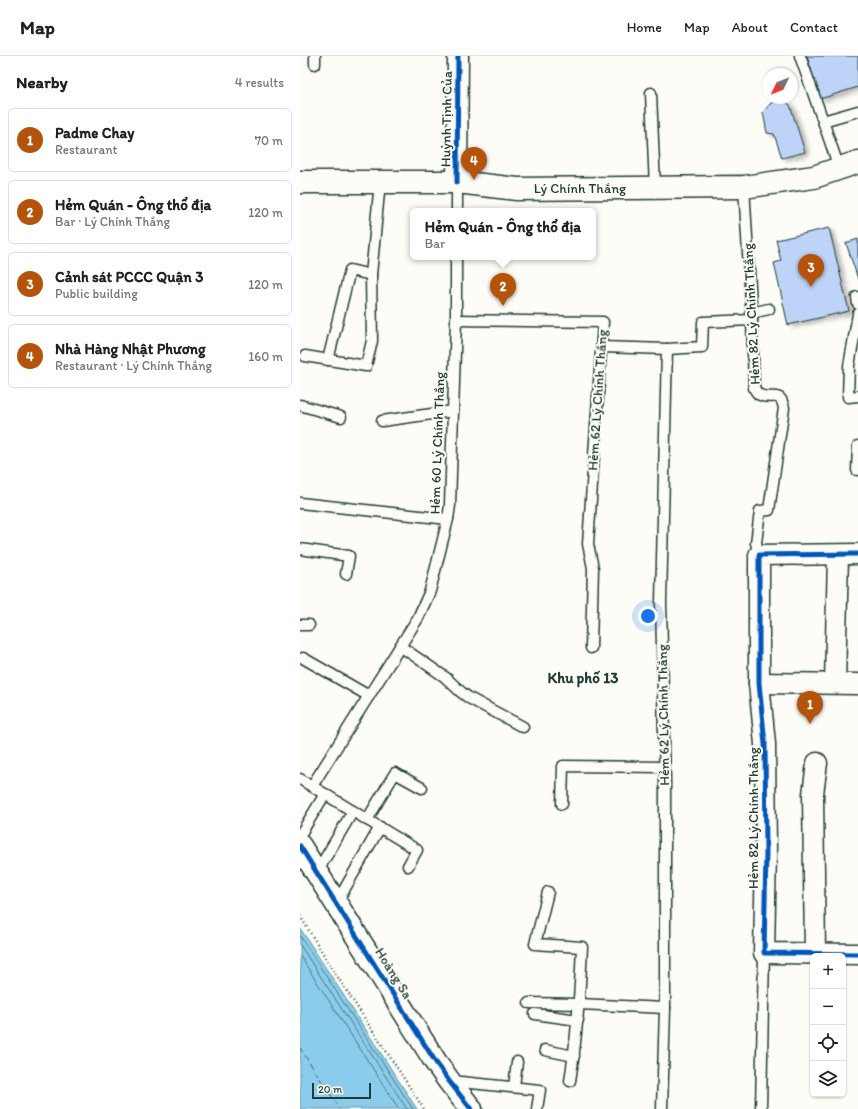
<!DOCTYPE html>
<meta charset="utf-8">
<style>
:root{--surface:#fff;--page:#f2f2f2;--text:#202124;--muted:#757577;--line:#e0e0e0;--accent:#b45309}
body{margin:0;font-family:Itim,sans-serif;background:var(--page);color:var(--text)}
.controls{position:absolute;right:12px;bottom:12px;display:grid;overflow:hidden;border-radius:6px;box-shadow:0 1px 3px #0004}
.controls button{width:36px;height:36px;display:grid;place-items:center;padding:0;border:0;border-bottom:1px solid var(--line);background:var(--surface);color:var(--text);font:20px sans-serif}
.compass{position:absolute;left:462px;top:12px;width:36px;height:36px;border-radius:50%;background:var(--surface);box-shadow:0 1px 3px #0004;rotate:227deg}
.scale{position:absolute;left:12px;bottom:10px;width:59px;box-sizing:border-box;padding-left:4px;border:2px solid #1f3d34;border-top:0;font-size:11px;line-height:14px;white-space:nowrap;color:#1f3d34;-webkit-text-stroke:3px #fdfcf7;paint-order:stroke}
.you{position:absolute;left:348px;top:560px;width:14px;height:14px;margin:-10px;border:3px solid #fff;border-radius:50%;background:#1a73e8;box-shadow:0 0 0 6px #1a73e833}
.badge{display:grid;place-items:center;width:26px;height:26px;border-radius:50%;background:var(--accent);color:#fff;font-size:13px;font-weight:700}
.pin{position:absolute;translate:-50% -33px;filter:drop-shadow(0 1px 2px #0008)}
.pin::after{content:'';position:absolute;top:21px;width:14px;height:12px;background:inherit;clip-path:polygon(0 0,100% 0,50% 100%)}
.popup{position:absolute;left:110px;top:152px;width:186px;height:52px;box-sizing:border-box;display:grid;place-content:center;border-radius:6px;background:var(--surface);filter:drop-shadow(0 1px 3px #0005);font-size:13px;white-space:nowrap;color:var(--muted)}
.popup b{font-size:15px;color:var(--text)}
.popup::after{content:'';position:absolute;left:50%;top:100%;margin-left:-8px;border:8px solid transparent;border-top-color:var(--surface)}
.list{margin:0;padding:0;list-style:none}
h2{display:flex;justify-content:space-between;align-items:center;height:52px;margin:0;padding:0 16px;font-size:17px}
h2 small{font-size:13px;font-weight:400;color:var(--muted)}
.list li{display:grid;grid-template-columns:26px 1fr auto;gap:12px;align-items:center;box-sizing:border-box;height:64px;margin:0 8px 8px;padding:0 8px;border:1px solid var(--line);border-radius:6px}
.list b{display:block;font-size:15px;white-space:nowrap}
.list p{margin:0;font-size:13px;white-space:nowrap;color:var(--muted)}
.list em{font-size:13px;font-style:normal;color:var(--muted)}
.icon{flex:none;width:22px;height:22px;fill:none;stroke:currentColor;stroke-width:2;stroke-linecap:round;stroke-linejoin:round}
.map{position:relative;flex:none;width:558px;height:1053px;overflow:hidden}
header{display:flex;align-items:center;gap:24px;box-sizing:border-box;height:56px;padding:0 20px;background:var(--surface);border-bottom:1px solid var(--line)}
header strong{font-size:19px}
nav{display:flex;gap:22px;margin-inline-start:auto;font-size:14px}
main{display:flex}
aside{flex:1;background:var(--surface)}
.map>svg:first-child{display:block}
</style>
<header>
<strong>Map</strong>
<nav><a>Home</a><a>Map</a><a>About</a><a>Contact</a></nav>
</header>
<main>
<aside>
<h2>Nearby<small>4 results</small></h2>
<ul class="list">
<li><span class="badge">1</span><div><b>Padme Chay</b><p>Restaurant</p></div><em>70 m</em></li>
<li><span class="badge">2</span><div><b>Hẻm Quán - Ông thổ địa</b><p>Bar · Lý Chính Thắng</p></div><em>120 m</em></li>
<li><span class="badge">3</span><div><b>Cảnh sát PCCC Quận 3</b><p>Public building</p></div><em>120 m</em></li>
<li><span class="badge">4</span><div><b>Nhà Hàng Nhật Phương</b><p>Restaurant · Lý Chính Thắng</p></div><em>160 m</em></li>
</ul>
</aside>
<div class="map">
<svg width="558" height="1053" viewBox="0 0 558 1053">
<defs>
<filter id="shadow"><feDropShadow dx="4.5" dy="2.5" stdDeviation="2" flood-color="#0004"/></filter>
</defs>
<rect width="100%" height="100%" fill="#fdfcf7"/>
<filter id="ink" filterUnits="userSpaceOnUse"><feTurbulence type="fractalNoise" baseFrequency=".025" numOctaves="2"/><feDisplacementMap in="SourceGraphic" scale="8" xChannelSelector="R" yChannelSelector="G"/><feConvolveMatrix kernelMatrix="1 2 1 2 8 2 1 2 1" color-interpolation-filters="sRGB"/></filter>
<g filter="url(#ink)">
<!-- water -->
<polygon fill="#8bccec" stroke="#6093a2" points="0,872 117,1053 0,1053"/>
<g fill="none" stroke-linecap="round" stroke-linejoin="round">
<!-- shore -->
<g stroke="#4a767e" stroke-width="1">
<polyline points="0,880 113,1053"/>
<polyline points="0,889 107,1053"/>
<polyline points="0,900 99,1053"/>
</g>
<!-- ferry -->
<polyline stroke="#3a6162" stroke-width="1" stroke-dasharray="5 4" stroke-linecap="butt" points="0,992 40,1053"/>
</g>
<!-- building -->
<g fill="#bdd3f7" stroke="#1f3d34" filter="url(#shadow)">
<polygon points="507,0 558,0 558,31 520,43"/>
<polygon points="482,43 490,49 505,96 482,102 474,78 467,77 463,56 471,47"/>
<polygon points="529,172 549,255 488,269 474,207 481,205 476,184"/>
<polygon points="558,183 558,223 546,187"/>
</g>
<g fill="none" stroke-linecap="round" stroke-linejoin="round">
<defs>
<g id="service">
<polyline points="15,0 15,8"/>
<polyline points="500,0 523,65 558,55"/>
<polyline points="351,37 355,132"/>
<polyline points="523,65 539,112"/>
<path d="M444,131l8,133 2,68c2,3 3,6 6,7 12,6 20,-6 24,13l-15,102 -9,1 -4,32 3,12"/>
<polyline points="157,155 157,126"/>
<polyline points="557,241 558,248"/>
<polyline points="451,257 469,253"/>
<polyline points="558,258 549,310 548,341 558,340"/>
<polyline points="156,264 303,266 288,488 293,512 291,592"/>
<polyline points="301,291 367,293 402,291 403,266 452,264"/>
<polyline points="5,300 66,310 72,285 71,219 80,126"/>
<polyline points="28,304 50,214 71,219"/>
<polyline points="0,349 41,361"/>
<polyline points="82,365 153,355"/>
<polyline points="557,414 558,390"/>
<polyline points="0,447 148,463"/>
<polyline points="0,493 49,500 46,518"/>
<polyline points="0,569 9,569"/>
<polyline points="100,590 145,621 161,636 169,642 223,671"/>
<polyline points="3,602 69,640"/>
<polyline points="0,723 117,794 108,810"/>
<polyline points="12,730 118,562 130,535 148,463 150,449 156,264 156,201"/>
<polyline points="262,748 263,710 364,711"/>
<polyline points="67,764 95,717 122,732"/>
<polyline points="0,779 25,738"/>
<polyline points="17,816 53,755"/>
<path d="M248,836l-13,52 47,3c-2,45 -5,89 -12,134"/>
<polyline points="36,848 80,771"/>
<polyline points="229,947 279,948 365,952"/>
<polyline points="235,958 278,964"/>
<polyline points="245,994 274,1000"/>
<polyline points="151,1025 240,1034 237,1053"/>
<polyline points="214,1031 217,1006"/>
<polyline points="362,1053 365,952 365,726 361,546 367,293"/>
<polyline points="461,1053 464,897"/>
</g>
<g id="minor">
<polyline points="157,126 158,0"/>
<polyline points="558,498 459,499 459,627 465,688 466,796 464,897 558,898"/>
<polyline points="459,627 558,628"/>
<polyline points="535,627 538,499"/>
<polyline points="515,897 513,738 517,707"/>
</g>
<polyline id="tertiary" points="0,790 135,1005 149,1025 171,1053"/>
<polyline id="secondary" points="0,126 157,126 217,133 444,131 514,121 558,106"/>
</defs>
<!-- service casing -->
<use href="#service" stroke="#1f3d34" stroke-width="13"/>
<!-- minor casing -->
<use href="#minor" stroke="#1f3d34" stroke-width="23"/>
<!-- tertiary casing -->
<use href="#tertiary" stroke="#1f3d34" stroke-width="25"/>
<!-- secondary casing -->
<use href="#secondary" stroke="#1f3d34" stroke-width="25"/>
<!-- path -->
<polyline stroke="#1f3d34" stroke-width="2.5" stroke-dasharray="1 3" stroke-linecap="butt" points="0,860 35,917 124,1053"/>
<!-- service -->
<use href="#service" stroke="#fdfcf7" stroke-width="10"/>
<!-- minor -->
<use href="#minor" stroke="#fdfcf7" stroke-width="20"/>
<!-- tertiary -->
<use href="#tertiary" stroke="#fdfcf7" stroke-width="22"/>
<!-- secondary -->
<use href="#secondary" stroke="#fdfcf7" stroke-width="22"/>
<defs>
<g id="cycleway">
<polyline points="157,126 158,0"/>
<polyline points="558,498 459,499 459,627 465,688 466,796 464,897 558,898"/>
<polyline points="0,790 135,1005 149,1025 171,1053"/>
</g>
</defs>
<!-- cycleway casing -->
<use href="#cycleway" stroke="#fdfcf7" stroke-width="8"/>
<!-- cycleway -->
<use href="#cycleway" stroke="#0057b8" stroke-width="5"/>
</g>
</g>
<g text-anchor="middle" stroke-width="4" stroke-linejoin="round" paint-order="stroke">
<!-- street labels -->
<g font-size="14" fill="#1f3d34" stroke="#fdfcf7">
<text transform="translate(146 63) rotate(-89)" y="5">Huỳnh Tịnh Của</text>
<text x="280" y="137">Lý Chính Thắng</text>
<text transform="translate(451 258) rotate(-93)" y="5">Hẻm 82 Lý Chính Thắng</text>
<text transform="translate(297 344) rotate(-86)" y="5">Hẻm 62 Lý Chính Thắng</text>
<text transform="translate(137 387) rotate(-88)" y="5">Hẻm 60 Lý Chính Thắng</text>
<text transform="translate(363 659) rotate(-91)" y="5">Hẻm 62 Lý Chính Thắng</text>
<text transform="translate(453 762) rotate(-90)" y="5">Hẻm 82 Lý Chính Thắng</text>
<text transform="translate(94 917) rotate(58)" y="5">Hoàng Sa</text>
</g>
<!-- neighbourhood labels -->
<g font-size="15" font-weight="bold" fill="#1f3d34" stroke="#fdfcf7">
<text x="283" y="627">Khu phố 13</text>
</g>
</g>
</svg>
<div class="controls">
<button>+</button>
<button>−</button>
<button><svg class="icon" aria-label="locate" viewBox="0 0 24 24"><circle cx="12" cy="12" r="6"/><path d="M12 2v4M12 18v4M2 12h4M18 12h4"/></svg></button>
<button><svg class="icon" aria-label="layers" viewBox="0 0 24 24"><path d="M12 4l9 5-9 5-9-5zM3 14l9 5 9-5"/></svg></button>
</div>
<svg class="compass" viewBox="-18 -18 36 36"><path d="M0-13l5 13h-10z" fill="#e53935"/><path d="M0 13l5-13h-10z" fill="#757577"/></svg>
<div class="scale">20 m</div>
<div class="you"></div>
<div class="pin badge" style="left:510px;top:668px">1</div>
<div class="pin badge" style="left:203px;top:250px">2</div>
<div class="popup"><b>Hẻm Quán - Ông thổ địa</b>Bar</div>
<div class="pin badge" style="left:511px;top:231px">3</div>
<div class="pin badge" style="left:174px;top:124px">4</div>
</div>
</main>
